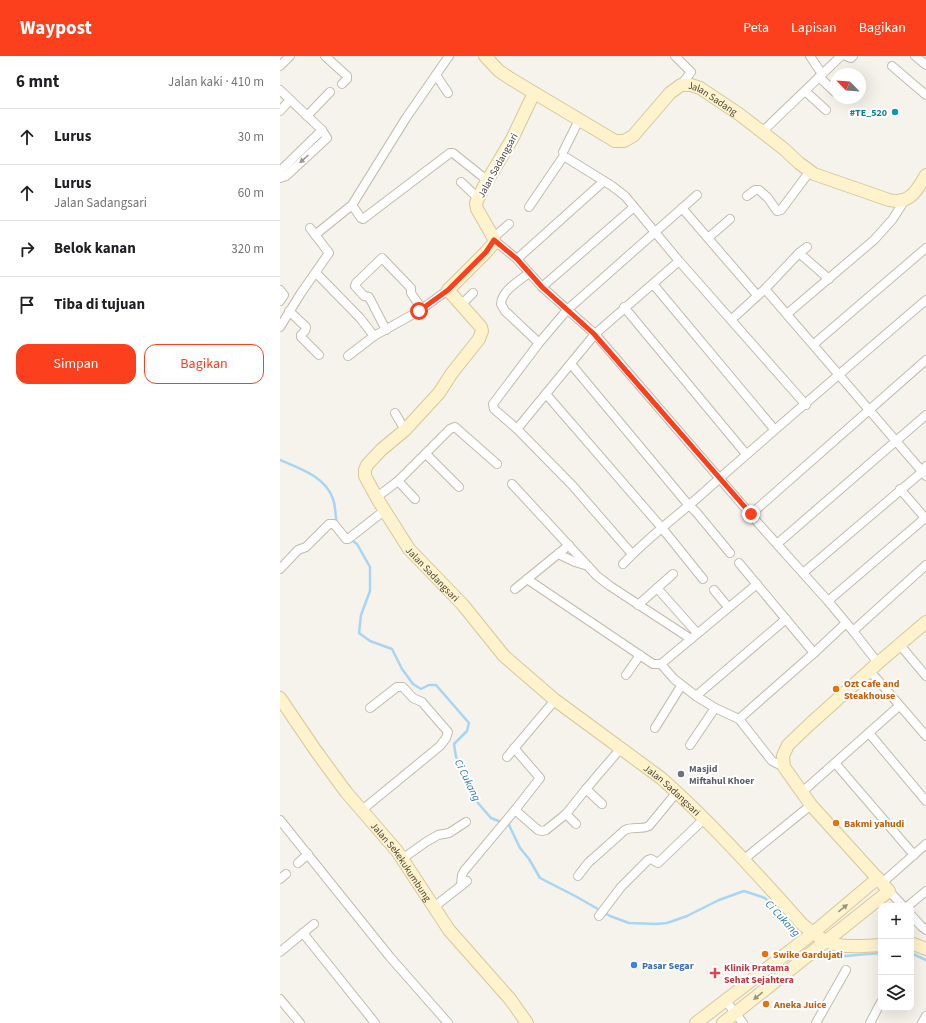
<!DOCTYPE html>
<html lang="id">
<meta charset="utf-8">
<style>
:root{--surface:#fff;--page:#f2f2f2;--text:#202124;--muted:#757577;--line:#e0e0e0;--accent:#fc3f1d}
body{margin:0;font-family:"Source Sans 3",sans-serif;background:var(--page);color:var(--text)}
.controls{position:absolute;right:12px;bottom:12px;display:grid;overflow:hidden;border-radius:8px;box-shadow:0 4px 16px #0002}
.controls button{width:36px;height:36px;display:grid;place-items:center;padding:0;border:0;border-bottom:1px solid var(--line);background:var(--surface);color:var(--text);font:20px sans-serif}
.compass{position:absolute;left:550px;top:12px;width:36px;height:36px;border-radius:50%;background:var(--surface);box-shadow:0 4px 16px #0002;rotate:295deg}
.stop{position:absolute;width:12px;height:12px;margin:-9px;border:3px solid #fc3f1d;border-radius:50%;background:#fff}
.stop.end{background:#fc3f1d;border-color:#fff;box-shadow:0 1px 4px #0008}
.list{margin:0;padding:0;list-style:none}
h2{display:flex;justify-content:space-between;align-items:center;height:52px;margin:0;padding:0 16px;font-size:17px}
h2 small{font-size:13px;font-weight:400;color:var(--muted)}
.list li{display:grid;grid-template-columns:26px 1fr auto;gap:12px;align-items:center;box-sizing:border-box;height:56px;padding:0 16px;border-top:1px solid var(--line)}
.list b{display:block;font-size:15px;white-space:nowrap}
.list p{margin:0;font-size:13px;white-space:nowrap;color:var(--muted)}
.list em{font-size:13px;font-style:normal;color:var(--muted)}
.actions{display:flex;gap:8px;padding:12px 16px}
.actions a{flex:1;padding:9px 0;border:1px solid var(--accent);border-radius:12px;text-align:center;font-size:14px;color:var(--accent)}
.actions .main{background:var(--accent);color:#fff}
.icon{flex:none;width:22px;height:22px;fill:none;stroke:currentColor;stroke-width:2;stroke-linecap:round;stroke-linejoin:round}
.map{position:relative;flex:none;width:646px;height:967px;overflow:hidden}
header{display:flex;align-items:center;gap:24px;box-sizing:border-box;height:56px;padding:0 20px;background:var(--accent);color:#fff}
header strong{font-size:19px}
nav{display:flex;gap:22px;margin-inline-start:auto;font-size:14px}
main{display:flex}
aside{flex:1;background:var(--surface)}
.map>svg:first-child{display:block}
</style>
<header>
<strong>Waypost</strong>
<nav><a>Peta</a><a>Lapisan</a><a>Bagikan</a></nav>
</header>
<main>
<aside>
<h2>6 mnt<small>Jalan kaki · 410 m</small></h2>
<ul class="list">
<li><svg class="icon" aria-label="ahead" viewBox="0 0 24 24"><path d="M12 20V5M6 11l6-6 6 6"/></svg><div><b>Lurus</b></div><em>30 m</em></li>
<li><svg class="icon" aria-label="ahead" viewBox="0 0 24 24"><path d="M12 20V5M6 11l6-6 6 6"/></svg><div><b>Lurus</b><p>Jalan Sadangsari</p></div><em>60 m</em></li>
<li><svg class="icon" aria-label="right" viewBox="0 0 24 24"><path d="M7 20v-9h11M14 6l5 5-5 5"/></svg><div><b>Belok kanan</b></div><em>320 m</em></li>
<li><svg class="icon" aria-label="arrive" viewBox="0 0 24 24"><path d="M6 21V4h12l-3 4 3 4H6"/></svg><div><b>Tiba di tujuan</b></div></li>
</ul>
<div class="actions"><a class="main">Simpan</a><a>Bagikan</a></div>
</aside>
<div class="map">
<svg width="646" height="967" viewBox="0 0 646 967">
<rect width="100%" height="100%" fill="#f6f3ec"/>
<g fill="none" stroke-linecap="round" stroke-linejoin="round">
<!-- stream -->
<g stroke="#a9d4f2" stroke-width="2.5">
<path d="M0,404c19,8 46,17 53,39 3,8 2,17 4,25"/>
<polyline points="70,483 77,488 90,511 90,535 81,559 79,577 90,585 112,593 122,613 133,628 141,633 149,629 156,629 189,667 187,675 174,688 176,701 198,747 211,762 229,769 240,792 249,803 260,822 297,841 330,860 349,867 376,868 387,867 407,860 439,844 464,835 485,842 508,869 521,882"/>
<polyline points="539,896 553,901 601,897"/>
<polyline points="631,897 646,904"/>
</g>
<defs>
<g id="street">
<polyline points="45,0 67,20 67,23 62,28"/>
<polyline points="395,0 411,16 401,29"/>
<polyline points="530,0 542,18"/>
<polyline points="566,0 571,2 573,0"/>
<polyline points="635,0 646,9"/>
<polyline points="0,10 10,0"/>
<polyline points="612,10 646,39"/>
<polyline points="156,19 168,37"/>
<polyline points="539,21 555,36"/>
<polyline points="0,34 42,74 47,82 6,120 0,122"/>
<polyline points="525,35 546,54"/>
<polyline points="0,55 10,44"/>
<polyline points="27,60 50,36"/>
<polyline points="482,76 561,0"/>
<polyline points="283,96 299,64"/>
<polyline points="0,115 42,74"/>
<polyline points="181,126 198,142"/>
<polyline points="467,140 475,134 479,134 488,142 497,155 501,154 530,115"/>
<polyline points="72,149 81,162 83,163 170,97 173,97 208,125"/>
<polyline points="249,151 283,101 287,102 332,130 345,140 399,205 526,349"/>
<polyline points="402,152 477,239"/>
<polyline points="35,179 72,149 126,62 169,0"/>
<polyline points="213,182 229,168"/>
<polyline points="428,182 450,163"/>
<polyline points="214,184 237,203 262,231 315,278 478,467 548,545 573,575 598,607"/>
<polyline points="519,197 527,191"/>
<polyline points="237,203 324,125"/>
<polyline points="36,217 80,262 94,280"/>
<path d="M249,217c-11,9 -27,17 -28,31l4,7 34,32"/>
<polyline points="373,228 494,373"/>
<polyline points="262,231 354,151"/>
<polyline points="485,233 646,420"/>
<polyline points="0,234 4,239 0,245"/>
<polyline points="181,249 193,237"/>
<polyline points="344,251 466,398"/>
<polyline points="9,255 26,271 25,275 21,279 21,281 39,299"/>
<polyline points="507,258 594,184 612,164 625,144"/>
<polyline points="451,264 485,233 519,197 549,223"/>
<polyline points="0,271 21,237 49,197 30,172"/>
<polyline points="106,274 89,241 84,240 75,230 76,227 102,202 128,229 131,232 131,237 142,253"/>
<polyline points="534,288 646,192"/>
<polyline points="68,300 94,280 139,255 168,234"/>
<polyline points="291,308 406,446 417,457 450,497"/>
<polyline points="266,338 382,472 423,523"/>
<polyline points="115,357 125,374"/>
<polyline points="237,373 315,278 399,205"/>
<polyline points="146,398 179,431"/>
<polyline points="118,425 135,443"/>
<polyline points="232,428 317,520 330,530 411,583 477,528"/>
<polyline points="620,433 646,463"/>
<polyline points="97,441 118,425 170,373 175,371 217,408"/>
<polyline points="471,458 646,304"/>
<polyline points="497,488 646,359"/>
<polyline points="278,498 295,506 308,510"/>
<polyline points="352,498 292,429 237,373 214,353 213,348 259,287 287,254 417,139"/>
<polyline points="459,507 534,597"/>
<path d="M343,508c24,-26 53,-47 79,-70 74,-66 149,-130 224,-194"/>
<polyline points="0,513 18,494 26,491 49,468 54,468 66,483 68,483 105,454"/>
<polyline points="523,517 642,416 646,410"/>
<polyline points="247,523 373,608 381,608 411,583"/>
<polyline points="377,532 417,577"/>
<polyline points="235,533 289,489"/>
<polyline points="434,534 448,551"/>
<polyline points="548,545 645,462"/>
<polyline points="358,549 393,518"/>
<polyline points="573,575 646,509"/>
<polyline points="620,589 646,620"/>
<polyline points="381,608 394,623 416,640 435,652 459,663 492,705 504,711"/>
<polyline points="590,615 646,680"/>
<polyline points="346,619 360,599"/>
<polyline points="416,640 506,563"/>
<polyline points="459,663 534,597 566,567"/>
<polyline points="375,672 401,630"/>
<polyline points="589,677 646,745"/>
<polyline points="410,689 435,652"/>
<polyline points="234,692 260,722 235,754"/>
<polyline points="227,701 275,644"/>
<polyline points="555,707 634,799"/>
<polyline points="306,733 322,748"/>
<polyline points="521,737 619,650"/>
<polyline points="82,754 160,690 166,682 168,676 142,646 133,642 123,631 117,631 90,652"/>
<polyline points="286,758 296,768"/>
<polyline points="0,764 110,901 168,967"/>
<polyline points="122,803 146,786 158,779 169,777 186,766"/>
<polyline points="463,804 531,749"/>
<polyline points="18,807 28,798"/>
<path d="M298,820l10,-13 37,-33c8,-4 16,0 24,-4l28,-34"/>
<polyline points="0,823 6,818"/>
<polyline points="602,827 646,788"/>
<polyline points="181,829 182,819 184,815 235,754 258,774 262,775 266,774 286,758 306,733 341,692"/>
<polyline points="609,835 623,850"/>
<polyline points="628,850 646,835"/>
<polyline points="154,851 187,825"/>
<polyline points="631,859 641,870 646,874"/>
<polyline points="319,860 341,831 368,804 371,803 378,807 425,762"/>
<polyline points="23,877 95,967"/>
<polyline points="0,896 34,868"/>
<polyline points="0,943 20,967"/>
<polyline points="446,945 463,967"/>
<polyline points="536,967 566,914"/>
<polyline points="590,967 601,946"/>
<polyline points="642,967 646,960"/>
</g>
<g id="secondary">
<path id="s1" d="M205,0l14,15 12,8 104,62h9l9,-5 37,-43 11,-8h10l9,3 39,26 45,35 15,14 15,11 75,26c21,5 28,-10 37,-25"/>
<path id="s2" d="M254,37l-22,46 -29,49 -7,15 1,6 15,26 2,5 -1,4 -7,8 -38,38 33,37 1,4 -3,8 -27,34 -13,20 -34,37 -24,20 -14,15 -2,5v6l13,24 31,49 54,56 41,51 51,44 106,78c51,45 96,96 142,147 28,25 42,22 78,20"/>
<path id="s3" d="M0,642l36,53 30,41 51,59 52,79 61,69 17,24"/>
<polyline points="631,887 646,893"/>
<polyline points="416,967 528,881 598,822"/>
<polyline points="443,967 609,835 531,749 504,711 503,700 508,689 530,668 598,607 646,566"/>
</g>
</defs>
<!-- street casing -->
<use href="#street" stroke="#c2bbae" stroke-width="10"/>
<!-- secondary casing -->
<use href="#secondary" stroke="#d6c79b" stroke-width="14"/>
<!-- street -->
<use href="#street" stroke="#fff" stroke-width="8"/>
<!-- secondary -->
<use href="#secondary" stroke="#fff3cd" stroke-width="12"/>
</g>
<!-- one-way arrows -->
<defs><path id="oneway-solid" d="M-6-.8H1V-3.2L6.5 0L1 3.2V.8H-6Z"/></defs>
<use fill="#9c9892" href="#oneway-solid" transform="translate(24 103) rotate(138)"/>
<g fill="#9c937c">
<use href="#oneway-solid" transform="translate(563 852) rotate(-39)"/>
<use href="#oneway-solid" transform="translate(478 940) rotate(141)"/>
</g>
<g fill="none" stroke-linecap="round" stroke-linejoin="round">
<!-- route -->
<polyline stroke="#fc3f1d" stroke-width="5" points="139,255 168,234 206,196 214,184 237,203 262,231 314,278 471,458"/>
</g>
<!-- markers -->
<circle fill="#0f9aa8" stroke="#fff" stroke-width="1.5" cx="615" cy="56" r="4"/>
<g fill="#e8710a" stroke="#fff" stroke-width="1.5">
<circle cx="556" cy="633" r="4"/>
<circle cx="556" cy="767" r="4"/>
<circle cx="485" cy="898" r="4"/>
<circle cx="486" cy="948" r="4"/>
</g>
<circle fill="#6b7280" stroke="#fff" stroke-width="1.5" cx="401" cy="718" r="4"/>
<circle fill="#3f7fe0" stroke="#fff" stroke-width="1.5" cx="354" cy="909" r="4"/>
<path fill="#e0444e" stroke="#fff" stroke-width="1.5" d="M433 911h4v4h4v4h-4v4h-4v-4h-4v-4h4z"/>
<g text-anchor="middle" stroke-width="4" stroke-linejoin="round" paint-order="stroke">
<!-- street labels -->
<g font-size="10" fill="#4b4439" stroke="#fff">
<text dy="4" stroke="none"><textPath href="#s1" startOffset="281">Jalan Sadang</textPath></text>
<text transform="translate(217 109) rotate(-61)" y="4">Jalan Sadangsari</text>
<text dy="4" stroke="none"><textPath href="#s2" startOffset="597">Jalan Sadangsari</textPath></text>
<text dy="4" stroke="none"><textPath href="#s2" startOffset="921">Jalan Sadangsari</textPath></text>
<text dy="4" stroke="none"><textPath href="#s3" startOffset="204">Jalan Sekekukumbung</textPath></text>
</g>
<!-- culture labels -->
<g font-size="10" font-weight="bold" fill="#0d838f" stroke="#fff" text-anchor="end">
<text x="607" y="60">#TE_520</text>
</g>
<!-- food labels -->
<g font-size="10" font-weight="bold" fill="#c56008" stroke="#fff" text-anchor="start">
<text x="564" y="631">Ozt Cafe and<tspan x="564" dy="12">Steakhouse</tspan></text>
<text x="564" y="771">Bakmi yahudi</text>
<text x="493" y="902">Swike Gardujati</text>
<text x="494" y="952">Aneka Juice</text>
</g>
<!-- worship labels -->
<g font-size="10" font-weight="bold" fill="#5b616d" stroke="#fff" text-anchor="start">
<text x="409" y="716">Masjid<tspan x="409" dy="12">Miftahul Khoer</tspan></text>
</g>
<!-- shop labels -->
<g font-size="10" font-weight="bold" fill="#366cbe" stroke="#fff" text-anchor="start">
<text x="362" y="913">Pasar Segar</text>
</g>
<!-- health labels -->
<g font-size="10" font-weight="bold" fill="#be3a42" stroke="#fff" text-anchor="start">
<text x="444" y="915">Klinik Pratama<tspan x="444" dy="12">Sehat Sejahtera</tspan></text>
</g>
<!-- water labels -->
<g font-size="11" font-style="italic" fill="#2e7ab2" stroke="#fff">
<text transform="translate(188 724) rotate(64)" y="4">Ci Cukang</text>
<text transform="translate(503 862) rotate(47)" y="4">Ci Cukang</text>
</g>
</g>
</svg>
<div class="controls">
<button>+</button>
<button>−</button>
<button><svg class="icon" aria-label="layers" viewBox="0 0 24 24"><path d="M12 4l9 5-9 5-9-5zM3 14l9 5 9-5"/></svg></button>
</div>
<svg class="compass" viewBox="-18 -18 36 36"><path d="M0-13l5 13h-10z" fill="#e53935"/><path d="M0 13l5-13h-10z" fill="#757577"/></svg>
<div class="stop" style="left:139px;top:255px"></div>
<div class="stop end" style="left:471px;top:458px"></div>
</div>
</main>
